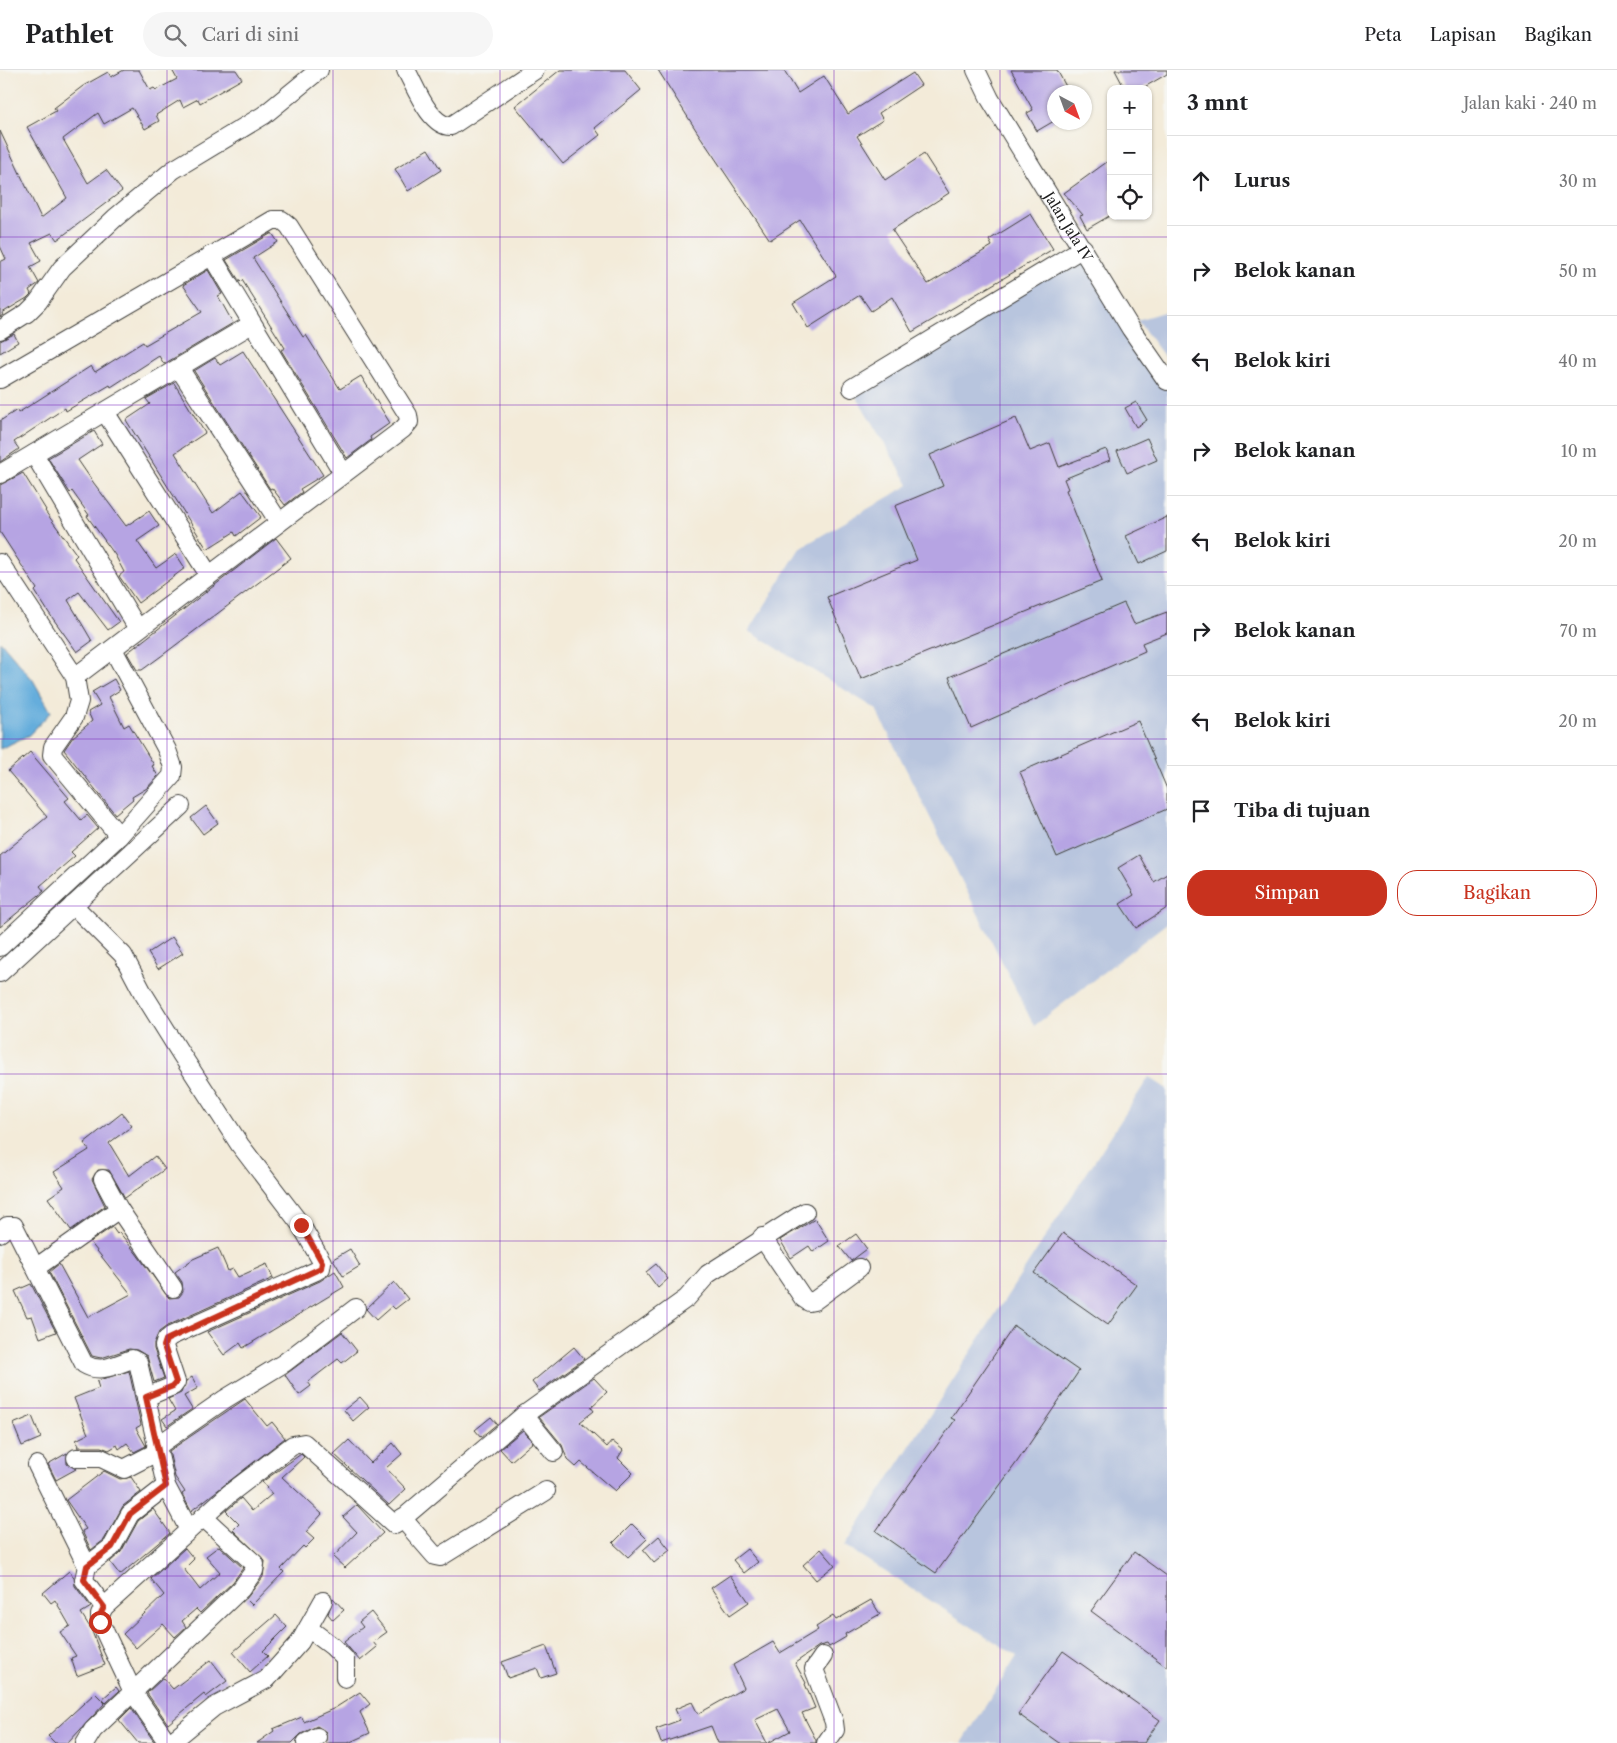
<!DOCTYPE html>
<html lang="id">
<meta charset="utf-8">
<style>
:root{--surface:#fff;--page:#f6f6f6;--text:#202124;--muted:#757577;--line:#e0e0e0;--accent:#c8321e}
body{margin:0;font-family:"Libre Caslon Text",serif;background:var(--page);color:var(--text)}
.controls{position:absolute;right:15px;top:15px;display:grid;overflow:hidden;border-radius:10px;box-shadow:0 1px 4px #0004}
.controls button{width:45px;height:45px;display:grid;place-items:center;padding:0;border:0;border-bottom:1px solid var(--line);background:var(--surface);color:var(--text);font:25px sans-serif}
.compass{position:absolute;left:1047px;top:15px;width:45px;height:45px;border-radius:50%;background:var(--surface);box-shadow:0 1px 4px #0004;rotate:139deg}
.stop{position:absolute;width:15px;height:15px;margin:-11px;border:4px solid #c8321e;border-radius:50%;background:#fff}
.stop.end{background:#c8321e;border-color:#fff;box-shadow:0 1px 5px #0008}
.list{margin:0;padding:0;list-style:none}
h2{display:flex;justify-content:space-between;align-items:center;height:65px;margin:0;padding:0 20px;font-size:21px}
h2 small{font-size:16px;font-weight:400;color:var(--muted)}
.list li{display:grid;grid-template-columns:32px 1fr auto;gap:15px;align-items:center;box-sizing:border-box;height:90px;padding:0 20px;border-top:1px solid var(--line)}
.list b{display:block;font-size:19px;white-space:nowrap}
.list em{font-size:16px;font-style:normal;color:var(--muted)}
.actions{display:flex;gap:10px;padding:15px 20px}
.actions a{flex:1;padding:11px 0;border:1px solid var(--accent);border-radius:20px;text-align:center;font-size:18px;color:var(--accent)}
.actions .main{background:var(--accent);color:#fff}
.icon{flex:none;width:28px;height:28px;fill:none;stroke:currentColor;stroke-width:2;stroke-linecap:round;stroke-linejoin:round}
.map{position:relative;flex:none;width:1167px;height:1673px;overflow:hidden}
header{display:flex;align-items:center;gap:30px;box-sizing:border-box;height:70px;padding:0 25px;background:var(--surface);border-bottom:1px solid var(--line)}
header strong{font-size:24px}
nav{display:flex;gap:28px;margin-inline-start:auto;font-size:18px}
.search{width:350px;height:45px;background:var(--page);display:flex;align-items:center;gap:12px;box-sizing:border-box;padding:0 18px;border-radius:28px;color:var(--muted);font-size:19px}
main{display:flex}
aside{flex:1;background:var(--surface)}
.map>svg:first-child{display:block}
</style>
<header>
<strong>Pathlet</strong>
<div class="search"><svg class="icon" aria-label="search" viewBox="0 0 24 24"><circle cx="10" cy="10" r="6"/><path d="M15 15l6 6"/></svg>Cari di sini</div>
<nav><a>Peta</a><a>Lapisan</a><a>Bagikan</a></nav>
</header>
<main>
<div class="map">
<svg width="1167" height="1673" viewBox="0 0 1167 1673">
<rect width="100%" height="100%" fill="#f6f6f2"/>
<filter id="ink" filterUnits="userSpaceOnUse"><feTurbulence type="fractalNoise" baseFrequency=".02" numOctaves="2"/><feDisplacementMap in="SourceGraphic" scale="10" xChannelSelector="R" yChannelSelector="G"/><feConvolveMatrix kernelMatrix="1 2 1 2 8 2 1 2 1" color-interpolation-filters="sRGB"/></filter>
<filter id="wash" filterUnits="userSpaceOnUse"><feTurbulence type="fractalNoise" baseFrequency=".0096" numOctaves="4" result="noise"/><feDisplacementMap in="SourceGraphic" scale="20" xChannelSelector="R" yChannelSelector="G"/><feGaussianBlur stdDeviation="1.12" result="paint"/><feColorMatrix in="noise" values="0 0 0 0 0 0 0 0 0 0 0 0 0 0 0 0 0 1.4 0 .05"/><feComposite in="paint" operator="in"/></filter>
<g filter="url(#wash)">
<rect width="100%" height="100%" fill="#f3ebd9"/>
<!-- industrial -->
<g fill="#b8c5de">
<polygon points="1080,185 1167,319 1167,853 1034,956 876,639 749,561 800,478 909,415 856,326"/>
<polygon points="1167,241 1167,290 1137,250"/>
<polygon points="1149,1007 1167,1019 1167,1673 962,1673 1017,1586 845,1476"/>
</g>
<!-- water -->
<polygon fill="#65addc" stroke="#40647c" points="0,571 33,610 51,642 29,665 0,679"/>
<g id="blocks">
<!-- building -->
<g fill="#b6a4e3">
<polygon points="124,0 139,0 150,20 154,18 156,20 177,9 172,0 236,0 242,9 200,33 198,29 183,37 180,30 156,45 159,51 145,59 132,38 104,54 98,43 63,69 88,113 106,100 122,121 57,170 52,163 31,173 41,191 30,197 39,213 29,220 31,224 27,228 2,243 3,245 0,247 0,192 6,189 0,176 0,61 41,148 67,128 27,57 56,41 54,38 83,16 108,2 111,7"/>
<polygon points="560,0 625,0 641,20 595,58 600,65 563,94 515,36"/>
<polygon points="658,0 784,0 798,23 824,6 848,44 913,3 921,15 879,43 883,50 857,66 885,110 924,84 949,123 892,160 928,214 992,176 989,170 1031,144 1053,179 912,262 892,227 871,241 860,225 808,258 793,233 836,206 800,150 770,170 696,60"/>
<polygon points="1011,0 1057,0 1069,22 1054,22 1054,51 1037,61 1027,43 1033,40"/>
<polygon points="1115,0 1167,0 1167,4 1141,19 1125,19"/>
<polygon points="428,79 441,100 408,121 395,99"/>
<polygon points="1111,89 1111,145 1087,159 1080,146 1083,145 1064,123"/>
<polygon points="272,163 278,172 253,188 303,267 306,265 340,319 361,306 390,353 370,367 371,370 347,388 281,280 285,278 242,210 240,212 226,190"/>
<polygon points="208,200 222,224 218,226 233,253 164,294 159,286 111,317 110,315 66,341 65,338 14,372 19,379 0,392 0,351 17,340 18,343 91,296 95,302 143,272 145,275 202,242 183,215"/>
<polygon points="14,264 18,272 0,283 0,271"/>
<polygon points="243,281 323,405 300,419 302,422 285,435 272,418 270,419 194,301 215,288 220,295"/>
<polygon points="174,313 205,363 175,383 213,443 242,421 261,447 236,466 234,462 207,479 126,350 150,334 146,329"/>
<polygon points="1136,332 1147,350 1136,357 1125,338"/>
<polygon points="1016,348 1030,381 1050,373 1059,397 1106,379 1110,390 1064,409 1068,419 1066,420 1102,511 861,609 827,527 917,490 895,436 943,416 930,385"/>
<polygon points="94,361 102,374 78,390 93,412 126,456 149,441 159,456 137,471 156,498 176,484 185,498 138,533 119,506 124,502 115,485 87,446 89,445 72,421 70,423 48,388"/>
<polygon points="1147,368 1157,390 1127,403 1117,381"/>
<polygon points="23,403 46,440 45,441 77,485 74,488 119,552 108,560 79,522 68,530 92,571 77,582 49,543 35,521 37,519 0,462 0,415"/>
<polygon points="1167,447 1167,481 1139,494 1126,466"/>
<polygon points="276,468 291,488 164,584 142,600 137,600 127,583"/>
<polygon points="1124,533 1134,554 1167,542 1167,563 1142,573 1145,581 971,658 949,607"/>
<polygon points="114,609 120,620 109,627 124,657 129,654 154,695 152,696 158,706 147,718 132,727 133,729 115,744 64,680 73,667 92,651 88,642 100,635 92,622"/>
<polygon points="1138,651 1167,719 1167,739 1057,787 1020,702"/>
<polygon points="30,682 69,728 65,731 81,750 87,745 98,758 71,782 75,786 40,816 44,821 0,857 0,786 47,747 8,701"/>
<polygon points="206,736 218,753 203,764 191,748"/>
<polygon points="1139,785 1154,812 1167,804 1167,838 1136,858 1120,834 1134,825 1118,798"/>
<polygon points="172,867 183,883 158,899 148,883"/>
<polygon points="122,1043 132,1056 109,1073 129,1106 155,1086 165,1099 125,1128 109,1100 98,1100 92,1109 105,1136 71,1160 48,1128 64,1117 54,1102 89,1080 84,1073"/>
<polygon points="815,1149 829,1171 813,1182 809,1176 791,1188 780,1170"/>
<polygon points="112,1157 117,1164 119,1162 136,1183 169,1228 179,1227 183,1222 182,1212 175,1202 193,1189 218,1178 228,1201 233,1199 238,1207 267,1194 273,1208 167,1256 159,1262 154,1273 154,1279 164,1308 154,1312 147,1286 137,1280 129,1279 101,1288 92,1286 49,1202 59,1194 88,1247 131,1224 90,1172"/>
<polygon points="1063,1163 1137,1215 1108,1255 1034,1203"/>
<polygon points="856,1164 867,1179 851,1191 839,1176"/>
<polygon points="350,1179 360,1196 343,1206 333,1189"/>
<polygon points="656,1194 668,1209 658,1218 646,1202"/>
<polygon points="335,1201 344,1217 243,1278 240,1273 224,1285 207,1262 320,1211"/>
<polygon points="394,1212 408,1229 395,1239 392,1236 376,1250 366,1239"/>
<polygon points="31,1214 56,1262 40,1268 32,1246 27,1247 15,1221"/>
<polygon points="1014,1256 1079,1301 1017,1392 936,1503 876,1461 955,1350 951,1348"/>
<polygon points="342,1262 357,1281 342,1293 338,1289 308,1312 311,1316 299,1325 285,1305"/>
<polygon points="574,1277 584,1289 539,1321 532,1312"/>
<polygon points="129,1301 141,1355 136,1358 146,1376 134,1382 127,1373 119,1379 117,1375 109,1380 101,1377 77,1377 79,1376 76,1370 88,1364 74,1328 99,1318 97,1312 102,1309"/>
<polygon points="192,1307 198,1318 184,1326 192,1339 167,1356 162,1349 175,1341 168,1329 181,1323 186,1311"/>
<polygon points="594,1308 607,1322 591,1337 594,1341 580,1352 607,1377 612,1371 623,1380 618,1388 633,1403 615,1421 581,1392 576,1397 567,1389 562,1375 539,1347"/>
<polygon points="360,1327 369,1337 353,1351 344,1340"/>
<polygon points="245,1329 267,1356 272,1352 285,1368 191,1441 182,1424 185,1422 175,1407 169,1381"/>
<polygon points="32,1346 41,1368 22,1376 13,1354"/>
<polygon points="491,1347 497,1354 481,1367 475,1360"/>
<polygon points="523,1360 533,1372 511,1391 500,1379"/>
<polygon points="349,1370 371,1393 393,1373 402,1384 386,1398 406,1419 389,1435 334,1384"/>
<polygon points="67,1383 67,1394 76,1399 56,1410 48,1394"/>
<polygon points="301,1384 304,1387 282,1407 322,1444 306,1462 314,1469 305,1478 303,1476 281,1499 284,1502 252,1535 246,1529 263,1507 265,1491 233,1460 239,1454 226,1441 241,1428 252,1441 272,1424 262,1412"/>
<polygon points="104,1401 120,1409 131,1407 141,1422 123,1436 104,1470 91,1480 82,1461 86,1459 66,1430"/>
<polygon points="357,1435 383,1463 345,1498 333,1487 357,1462 343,1447"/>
<polygon points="153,1439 170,1463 120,1505 110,1492 121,1482 138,1451"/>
<polygon points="632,1454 647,1469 628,1487 613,1473"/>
<polygon points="659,1466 670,1480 654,1493 643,1480"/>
<polygon points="219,1476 243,1498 233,1512 200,1543 196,1539 182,1551 186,1557 175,1567 163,1554 136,1578 123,1564 164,1525 151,1509 185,1478 194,1489 184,1499 200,1520 220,1502 206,1486"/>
<polygon points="747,1479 758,1492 744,1503 733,1490"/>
<polygon points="821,1479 835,1495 816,1510 803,1495"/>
<polygon points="1134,1482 1167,1506 1167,1597 1091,1541"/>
<polygon points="69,1501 74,1507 75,1516 91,1537 81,1543 91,1559 105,1595 77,1606 71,1588 76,1586 60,1562 70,1556 55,1530 51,1533 43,1523"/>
<polygon points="730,1505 749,1532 730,1545 711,1518"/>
<polygon points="333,1528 344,1540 333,1550 328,1544"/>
<polygon points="871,1530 880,1544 845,1564 846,1567 829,1577 827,1574 819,1576 795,1593 806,1613 805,1614 815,1638 802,1643 816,1670 816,1673 768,1673 790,1661 778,1639 755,1650 767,1673 718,1673 711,1656 661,1673 656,1659 680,1650 675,1639 692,1632 698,1644 744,1618 733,1595 773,1572 780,1583 818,1560 816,1557 833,1546 836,1550"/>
<polygon points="371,1542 387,1562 373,1572 377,1577 360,1591 344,1572 363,1557 359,1552"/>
<polygon points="276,1545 287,1557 263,1581 268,1586 250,1602 233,1582"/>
<polygon points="546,1576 556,1603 541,1608 537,1598 508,1608 502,1592"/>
<polygon points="1063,1581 1160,1650 1144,1673 1059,1673 1018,1644"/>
<polygon points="211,1590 227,1611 206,1627 204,1624 168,1654 147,1623 163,1608 173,1619"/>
<polygon points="116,1617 119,1621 106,1633 102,1629"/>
<polygon points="360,1622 370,1634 360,1642 370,1663 348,1673 326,1673 326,1662 317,1656 301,1664 292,1673 257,1673 274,1661 273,1659 302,1647 304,1652 335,1638"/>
<polygon points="95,1623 105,1633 68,1673 55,1673 48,1666"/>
<polygon points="131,1638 155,1673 138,1673 119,1650"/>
</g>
</g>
</g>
<g filter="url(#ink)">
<use href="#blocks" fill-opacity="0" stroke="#3c3b38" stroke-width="1"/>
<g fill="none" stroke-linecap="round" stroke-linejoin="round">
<defs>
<g id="street">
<path d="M406,0c9,16 24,57 45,56l84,-56"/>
<path id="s1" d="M976,0l14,29 141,230 36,52"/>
<polyline points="211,185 343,403"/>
<polyline points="0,260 27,243 38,232 62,198 115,148 173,100 264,45 319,0"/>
<polyline points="179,298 279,452"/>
<polyline points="0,309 273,150 282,150 289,156 408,345 409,352 403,359 75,607"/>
<polyline points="852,318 1083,178"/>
<polyline points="105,342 209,505"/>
<polyline points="34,384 138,559"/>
<polyline points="0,404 252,254"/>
<polyline points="0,493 75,607 79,631 74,647 53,677 52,685 119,766"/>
<polyline points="73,835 123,885 143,923 181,984 240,1075 301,1155 322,1192 321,1198 316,1201 171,1266 166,1270 164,1276 176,1312 173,1316 146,1327"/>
<polyline points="0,877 119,766 172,706 173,697 167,680 113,579"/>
<polyline points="0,903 181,736"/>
<polyline points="119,1139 173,1218"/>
<path d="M0,1163l7,-7h7l70,138c16,10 31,1 48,-5l6,3 28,124 23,44"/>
<polyline points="762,1167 803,1228 809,1232 814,1231 859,1198"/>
<polyline points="37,1197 119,1139 103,1109"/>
<polyline points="524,1345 554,1382"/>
<polyline points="156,1377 225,1329 284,1293 356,1238"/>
<polyline points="76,1388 101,1388 124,1399 157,1382"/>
<polyline points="37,1395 87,1496"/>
<polyline points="402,1448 435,1486 440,1487 546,1421"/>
<polyline points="104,1537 84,1510 87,1496 112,1477 130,1444 166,1416"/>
<polyline points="308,1558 332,1576 345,1589 345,1608"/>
<polyline points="823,1586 814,1599 834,1652 835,1660 826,1673"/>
<polyline points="85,1673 93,1660 241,1519 254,1501 255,1494 203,1447"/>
<polyline points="168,1673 133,1622 100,1552 100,1545 104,1537 229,1424 293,1375 304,1373 395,1455 524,1345 687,1228 708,1204 805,1142"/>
<polyline points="170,1673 214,1637 267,1609 300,1572 323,1531"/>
<polyline points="306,1673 317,1667"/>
</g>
</defs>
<!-- street casing -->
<use href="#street" stroke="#3c3b38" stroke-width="20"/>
<!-- street -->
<use href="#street" stroke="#fff" stroke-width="18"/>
</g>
</g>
<g fill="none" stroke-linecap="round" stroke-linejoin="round" filter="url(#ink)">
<!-- route -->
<polyline stroke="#c8321e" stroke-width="6" points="100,1552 100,1545 104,1537 84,1510 87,1496 112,1477 130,1444 166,1416 146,1327 173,1316 176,1312 164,1276 166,1270 321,1198 322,1192 301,1155"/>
</g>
<!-- grid -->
<path fill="none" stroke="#7b2cbf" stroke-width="1" stroke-opacity="0.55" d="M167,0v1673M333,0v1673M500,0v1673M667,0v1673M834,0v1673M1000,0v1673M0,167h1167M0,335h1167M0,502h1167M0,669h1167M0,836h1167M0,1004h1167M0,1171h1167M0,1338h1167M0,1506h1167"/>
<g text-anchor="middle" stroke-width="4" stroke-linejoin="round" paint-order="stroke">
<!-- street labels -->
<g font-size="14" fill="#1c1c1c" stroke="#f6f6f2">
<text dy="5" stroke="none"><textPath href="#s1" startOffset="182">Jalan Jala IV</textPath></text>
</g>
</g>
</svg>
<div class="controls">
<button>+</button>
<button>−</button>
<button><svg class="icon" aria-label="locate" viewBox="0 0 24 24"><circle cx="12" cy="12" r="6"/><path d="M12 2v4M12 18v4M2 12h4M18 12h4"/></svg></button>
</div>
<svg class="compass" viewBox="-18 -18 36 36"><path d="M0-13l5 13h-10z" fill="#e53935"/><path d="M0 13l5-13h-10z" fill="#757577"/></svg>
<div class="stop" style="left:100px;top:1552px"></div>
<div class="stop end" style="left:301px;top:1155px"></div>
</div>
<aside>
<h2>3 mnt<small>Jalan kaki · 240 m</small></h2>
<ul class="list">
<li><svg class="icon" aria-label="ahead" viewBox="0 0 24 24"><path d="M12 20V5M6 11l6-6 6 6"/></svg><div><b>Lurus</b></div><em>30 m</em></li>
<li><svg class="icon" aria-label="right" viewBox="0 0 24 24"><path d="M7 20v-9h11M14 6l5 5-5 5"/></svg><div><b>Belok kanan</b></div><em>50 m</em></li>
<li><svg class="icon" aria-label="left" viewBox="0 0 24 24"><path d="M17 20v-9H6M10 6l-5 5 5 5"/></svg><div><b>Belok kiri</b></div><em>40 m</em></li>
<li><svg class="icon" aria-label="right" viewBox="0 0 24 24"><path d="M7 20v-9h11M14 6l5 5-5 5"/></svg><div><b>Belok kanan</b></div><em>10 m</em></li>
<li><svg class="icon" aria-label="left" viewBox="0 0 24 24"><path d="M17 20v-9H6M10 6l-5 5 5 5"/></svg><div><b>Belok kiri</b></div><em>20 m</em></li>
<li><svg class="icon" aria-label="right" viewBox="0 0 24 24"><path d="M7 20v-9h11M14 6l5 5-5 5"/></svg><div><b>Belok kanan</b></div><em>70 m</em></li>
<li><svg class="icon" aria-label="left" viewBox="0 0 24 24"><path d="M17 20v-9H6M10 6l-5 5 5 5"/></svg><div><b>Belok kiri</b></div><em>20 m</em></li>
<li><svg class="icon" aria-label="arrive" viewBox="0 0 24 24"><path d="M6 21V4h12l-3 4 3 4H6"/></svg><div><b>Tiba di tujuan</b></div></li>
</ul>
<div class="actions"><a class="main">Simpan</a><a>Bagikan</a></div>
</aside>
</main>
